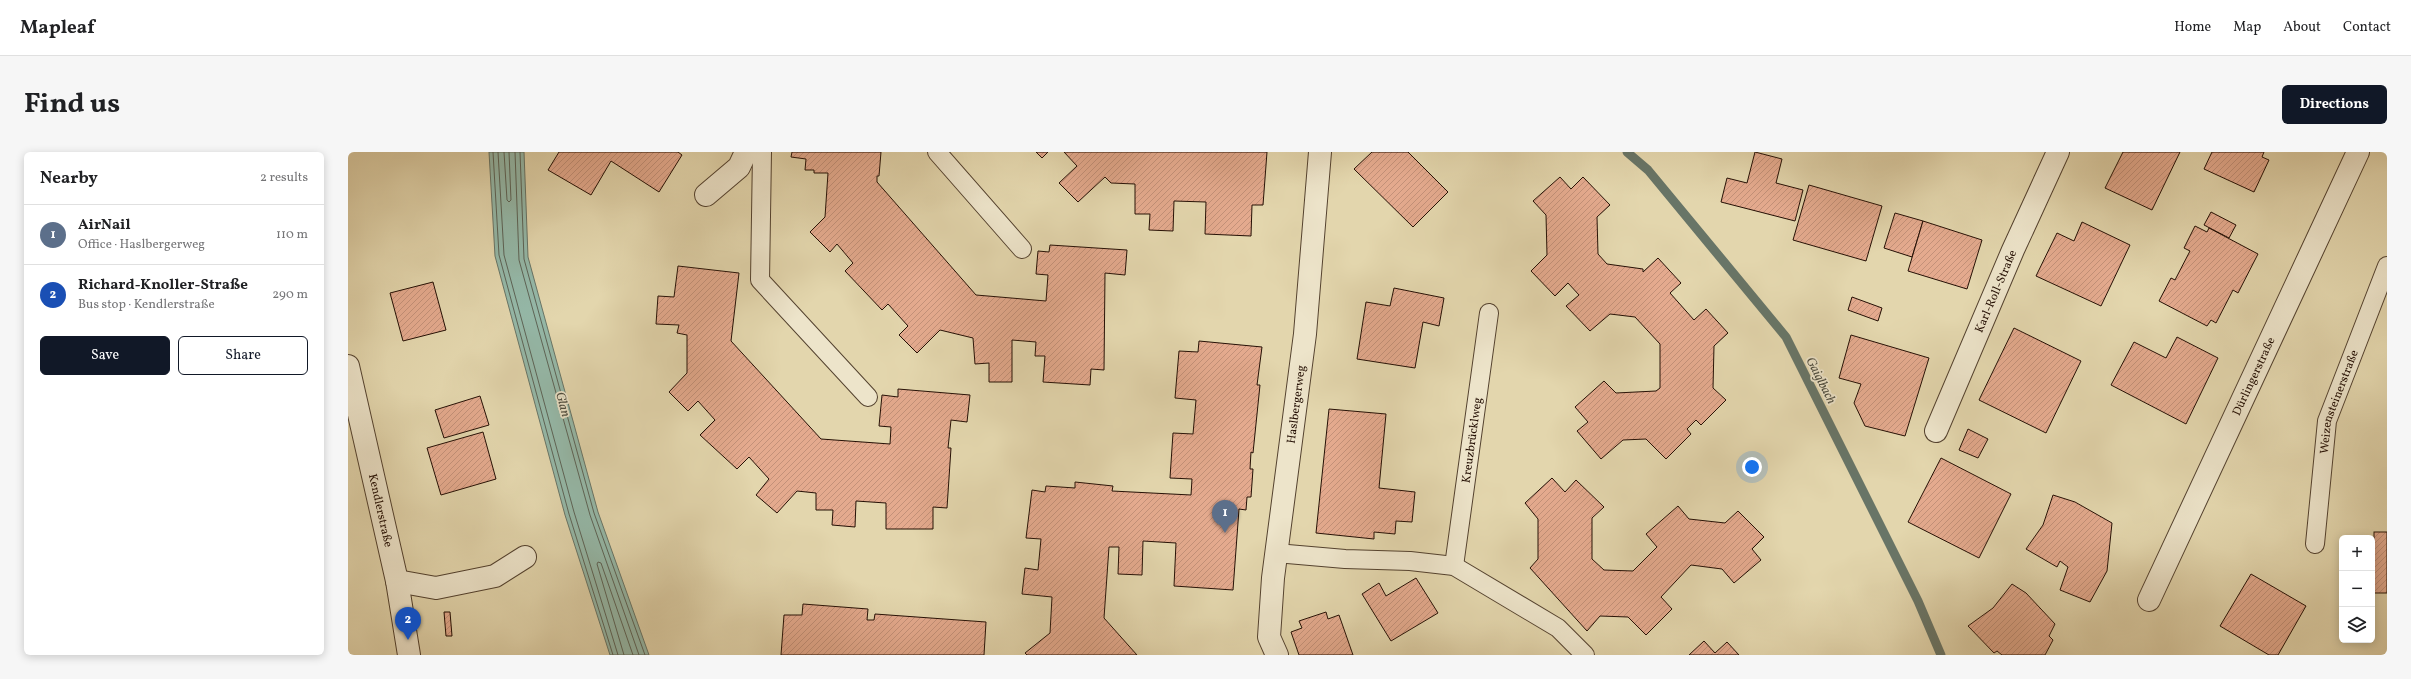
<!DOCTYPE html>
<meta charset="utf-8">
<style>
:root{--surface:#fff;--page:#f6f6f6;--text:#202124;--muted:#757577;--line:#e0e0e0;--accent:#111827}
body{margin:0;font-family:Vollkorn,serif;background:var(--page);color:var(--text)}
.controls{position:absolute;right:12px;bottom:12px;display:grid;overflow:hidden;border-radius:6px;box-shadow:0 2px 10px #0003}
.controls button{width:36px;height:36px;display:grid;place-items:center;padding:0;border:0;border-bottom:1px solid var(--line);background:var(--surface);color:var(--text);font:20px sans-serif}
.you{position:absolute;left:1404px;top:315px;width:14px;height:14px;margin:-10px;border:3px solid #fff;border-radius:50%;background:#1a73e8;box-shadow:0 0 0 6px #1a73e833}
.badge{display:grid;place-items:center;width:26px;height:26px;border-radius:50%;background:var(--accent);color:#fff;font-size:13px;font-weight:700}
.pin{position:absolute;translate:-50% -33px;filter:drop-shadow(0 1px 2px #0008)}
.pin::after{content:'';position:absolute;top:21px;width:14px;height:12px;background:inherit;clip-path:polygon(0 0,100% 0,50% 100%)}
.list{margin:0;padding:0;list-style:none}
h2{display:flex;justify-content:space-between;align-items:center;height:52px;margin:0;padding:0 16px;font-size:17px}
h2 small{font-size:13px;font-weight:400;color:var(--muted)}
.list li{display:grid;grid-template-columns:26px 1fr auto;gap:12px;align-items:center;box-sizing:border-box;height:60px;padding:0 16px;border-top:1px solid var(--line)}
.list b{display:block;font-size:15px;white-space:nowrap}
.list p{margin:0;font-size:13px;white-space:nowrap;color:var(--muted)}
.list em{font-size:13px;font-style:normal;color:var(--muted)}
.actions{display:flex;gap:8px;padding:12px 16px}
.actions a{flex:1;padding:9px 0;border:1px solid var(--accent);border-radius:6px;text-align:center;font-size:14px;color:var(--accent)}
.actions .main{background:var(--accent);color:#fff}
.icon{flex:none;width:22px;height:22px;fill:none;stroke:currentColor;stroke-width:2;stroke-linecap:round;stroke-linejoin:round}
.map{position:relative;flex:none;width:2039px;height:503px;overflow:hidden;border-radius:6px}
header{display:flex;align-items:center;gap:24px;box-sizing:border-box;height:56px;padding:0 20px;background:var(--surface);border-bottom:1px solid var(--line)}
header strong{font-size:19px}
nav{display:flex;gap:22px;margin-inline-start:auto;font-size:14px}
.intro{display:flex;align-items:center;justify-content:space-between;box-sizing:border-box;height:96px;padding:0 24px}
h1{margin:0;font-size:28px}
.button{padding:10px 18px;border-radius:6px;background:var(--accent);color:#fff;font-size:14px;font-weight:700}
main{display:flex;gap:24px;padding:0 24px}
aside{flex:1;background:var(--surface);border-radius:6px;box-shadow:0 2px 10px #0003}
.map>svg:first-child{display:block}
</style>
<header>
<strong>Mapleaf</strong>
<nav><a>Home</a><a>Map</a><a>About</a><a>Contact</a></nav>
</header>
<div class="intro"><h1>Find us</h1><a class="button">Directions</a></div>
<main>
<aside>
<h2>Nearby<small>2 results</small></h2>
<ul class="list">
<li><span class="badge" style="background:#5c6f8a">1</span><div><b>AirNail</b><p>Office · Haslbergerweg</p></div><em>110 m</em></li>
<li><span class="badge" style="background:#1a4fb4">2</span><div><b>Richard-Knoller-Straße</b><p>Bus stop · Kendlerstraße</p></div><em>290 m</em></li>
</ul>
<div class="actions"><a class="main">Save</a><a>Share</a></div>
</aside>
<div class="map">
<svg width="2039" height="503" viewBox="0 0 2039 503">
<defs>
<pattern id="building-hatch" width="6" height="6" patternUnits="userSpaceOnUse"><rect width="6" height="6" fill="#e4aa8e"/><path d="M-1 1l2-2M0 6l6-6M5 7l2-2" fill="none" stroke="#c39179"/></pattern>
</defs>
<rect width="100%" height="100%" fill="#e3d6ad"/>
<filter id="stains"><feTurbulence type="fractalNoise" baseFrequency=".005" numOctaves="4"/><feColorMatrix values="0 0 0 0 .2 0 0 0 0 .09 0 0 0 0 .02 0 0 0 .5 -.17"/></filter>
<radialGradient id="worn" r=".72"><stop offset=".6" stop-color="#630" stop-opacity="0"/><stop offset="1" stop-color="#630" stop-opacity=".3"/></radialGradient>
<!-- water -->
<polygon fill="#95b9a9" stroke="#687567" points="141,0 176,0 180,105 250,360 301,503 262,503 217,363 147,104"/>
<g fill="none" stroke-linecap="round" stroke-linejoin="round">
<!-- shore -->
<g stroke="#5d6457" stroke-width="1">
<polyline points="145,0 151,103 221,362 265,503"/>
<polyline points="150,0 156,103 226,360 270,503"/>
<polyline points="156,0 159,48 161,50 163,48 161,0"/>
<polyline points="167,0 171,108 242,363 291,503"/>
<polyline points="172,0 176,107 246,361 297,503"/>
<polyline points="276,503 249,412 250,410 253,411 285,503"/>
</g>
<!-- stream -->
<polyline stroke="#687567" stroke-width="9" points="1279,0 1300,18 1438,185 1570,449 1593,503"/>
</g>
<!-- building -->
<g fill="url(#building-hatch)" stroke="#251005">
<polygon points="211,0 330,0 334,3 311,40 263,9 243,43 200,18"/>
<polygon points="444,0 533,0 531,24 529,24 529,30 628,143 698,149 700,123 688,122 690,99 701,100 702,93 779,98 777,123 757,121 756,218 743,217 742,233 695,230 697,204 687,204 688,190 664,188 664,230 641,230 641,211 627,212 625,186 592,178 569,201 551,183 560,174 540,152 534,158 497,119 505,111 489,92 482,100 462,80 477,65 480,21 466,21 466,18 457,18 458,7 443,5"/>
<polygon points="688,0 700,0 694,6"/>
<polygon points="716,0 919,0 915,53 904,53 903,84 857,82 858,50 826,49 825,79 801,78 802,62 787,62 787,32 763,31 757,25 730,50 711,31 729,14"/>
<polygon points="1024,0 1060,0 1100,40 1065,75 1006,17"/>
<polygon points="1407,0 1434,7 1428,31 1455,38 1447,69 1373,50 1379,26 1399,31"/>
<polygon points="1775,0 1832,0 1804,58 1757,36"/>
<polygon points="1864,0 1916,0 1914,5 1921,8 1906,40 1856,17"/>
<polygon points="1212,25 1223,37 1235,25 1262,53 1249,65 1250,102 1259,112 1295,117 1295,120 1310,106 1333,131 1322,141 1346,168 1358,157 1380,181 1366,194 1365,236 1378,248 1353,273 1348,268 1339,277 1343,282 1318,307 1298,287 1275,288 1253,307 1229,279 1240,270 1227,255 1256,229 1268,241 1308,239 1312,236 1312,192 1287,165 1262,162 1242,179 1218,154 1231,143 1220,131 1207,144 1183,119 1199,103 1198,63 1185,49"/>
<polygon points="1461,33 1534,54 1518,109 1445,88"/>
<polygon points="1863,60 1888,73 1881,86 1856,73"/>
<polygon points="1547,61 1575,69 1564,105 1536,96"/>
<polygon points="1575,69 1634,88 1619,137 1560,119"/>
<polygon points="1734,70 1782,93 1753,154 1688,124 1709,81 1726,89"/>
<polygon points="1847,74 1859,80 1861,76 1910,102 1890,141 1885,138 1868,171 1863,168 1859,174 1811,149 1823,126 1827,128 1842,99 1836,96"/>
<polygon points="330,114 391,121 383,189 473,287 542,292 543,275 531,274 534,243 550,245 550,237 622,243 619,270 603,268 600,296 603,296 599,356 585,355 585,377 538,377 538,351 508,349 507,375 484,373 485,358 468,358 468,341 449,339 429,361 408,343 421,327 401,305 389,317 352,283 367,268 350,249 340,259 321,240 339,221 339,183 329,181 331,173 308,172 310,144 326,145"/>
<polygon points="85,130 98,178 55,189 42,141"/>
<polygon points="1046,136 1096,146 1091,174 1075,170 1067,216 1009,207 1018,150 1042,154"/>
<polygon points="1504,145 1534,156 1530,169 1500,158"/>
<polygon points="1666,176 1733,209 1698,281 1631,248"/>
<polygon points="1503,183 1581,206 1557,284 1517,274 1506,251 1513,232 1491,226"/>
<polygon points="1829,185 1870,206 1838,272 1763,233 1786,190 1818,206"/>
<polygon points="851,189 914,195 909,233 912,233 905,301 903,300 902,317 905,317 903,345 899,345 898,358 891,357 885,438 826,434 828,391 795,389 794,423 770,422 771,395 761,395 756,466 789,503 679,503 677,501 702,481 704,445 674,442 677,416 690,418 693,387 678,386 684,338 697,340 698,334 727,336 727,330 765,334 764,339 843,343 844,327 822,326 825,281 845,282 848,248 827,246 831,199 850,200"/>
<polygon points="132,244 141,273 96,286 87,258"/>
<polygon points="981,257 1038,262 1031,336 1067,340 1064,370 1048,369 1047,382 1026,380 1026,387 968,381"/>
<polygon points="1620,277 1640,287 1630,306 1611,298"/>
<polygon points="135,280 148,327 93,343 79,296"/>
<polygon points="1593,306 1663,342 1631,406 1560,370"/>
<polygon points="1204,326 1217,340 1228,328 1256,355 1244,366 1244,407 1256,418 1285,419 1309,395 1298,382 1330,354 1341,367 1377,371 1390,359 1416,385 1404,397 1413,408 1386,431 1374,417 1343,413 1313,445 1324,457 1298,483 1280,465 1252,464 1239,479 1182,416 1190,407 1190,367 1177,351"/>
<polygon points="1705,343 1727,350 1764,371 1759,419 1742,450 1712,438 1720,415 1712,409 1709,415 1678,397 1695,373"/>
<rect x="2026" y="380" width="13" height="61"/>
<polygon points="1903,422 1958,454 1930,503 1921,503 1872,474"/>
<polygon points="1068,426 1090,461 1043,489 1014,442 1031,431 1038,444"/>
<polygon points="1664,432 1678,441 1707,472 1701,484 1705,488 1697,503 1654,503 1649,499 1646,501 1620,474 1645,456"/>
<polygon points="455,452 520,457 519,468 526,468 527,462 638,470 636,503 433,503 436,463 454,463"/>
<polygon points="96,460 102,460 104,484 98,484"/>
<polygon points="978,460 980,467 991,463 1005,503 951,503 943,480 954,476 951,469"/>
<polygon points="1356,489 1367,501 1379,490 1391,503 1341,503"/>
</g>
<g fill="none" stroke-linecap="round" stroke-linejoin="round">
<defs>
<g id="service">
<polyline points="414,0 412,128 520,245"/>
<polyline points="589,0 674,97"/>
<path id="s1" d="M1967,392l12,-123 60,-155"/>
<polyline points="928,401 997,407 1062,409 1106,414 1210,476 1237,503"/>
<path id="s2" d="M1106,414l35,-253"/>
</g>
<g id="minor">
<polyline points="358,43 391,15 398,0"/>
<path id="s3" d="M1588,279l77,-181 45,-98"/>
<polyline points="49,429 88,436 147,424 177,405"/>
<path id="s4" d="M1801,448l209,-448"/>
<path id="s5" d="M929,503l-8,-18 4,-59 32,-244 15,-182"/>
</g>
<g id="tertiary">
<path id="s6" d="M0,214l49,215 12,74"/>
</g>
</defs>
<!-- service casing -->
<use href="#service" stroke="#54422f" stroke-width="20"/>
<!-- minor casing -->
<use href="#minor" stroke="#54422f" stroke-width="24"/>
<!-- tertiary casing -->
<use href="#tertiary" stroke="#54422f" stroke-width="24"/>
<!-- service -->
<use href="#service" stroke="#ede4ca" stroke-width="18"/>
<!-- minor -->
<use href="#minor" stroke="#ede4ca" stroke-width="22"/>
<!-- tertiary -->
<use href="#tertiary" stroke="#ede4ca" stroke-width="22"/>
</g>
<g text-anchor="middle" stroke-width="3.5" stroke-linejoin="round" paint-order="stroke">
<!-- street labels -->
<g font-size="12" fill="#251005" stroke="#ede4ca">
<text dy="4" stroke="none"><textPath href="#s3" startOffset="152">Karl-Roll-Straße</textPath></text>
<text dy="4" stroke="none"><textPath href="#s4" startOffset="247">Dürlingerstraße</textPath></text>
<text dy="4" stroke="none"><textPath href="#s1" startOffset="145">Weizensteinerstraße</textPath></text>
<text dy="4" stroke="none"><textPath href="#s5" startOffset="254">Haslbergerweg</textPath></text>
<text dy="4" stroke="none"><textPath href="#s2" startOffset="127">Kreuzbrücklweg</textPath></text>
<text dy="4" stroke="none"><textPath href="#s6" startOffset="148">Kendlerstraße</textPath></text>
</g>
<!-- water labels -->
<g font-size="13" font-style="italic" fill="#4c4b3e" stroke="#ede4ca">
<text transform="translate(1474 228) rotate(63)" y="5">Gaiglbach</text>
<text transform="translate(216 252) rotate(75)" y="5">Glan</text>
</g>
</g>
<rect width="100%" height="100%" filter="url(#stains)"/>
<rect width="100%" height="100%" fill="url(#worn)"/>
</svg>
<div class="controls">
<button>+</button>
<button>−</button>
<button><svg class="icon" aria-label="layers" viewBox="0 0 24 24"><path d="M12 4l9 5-9 5-9-5zM3 14l9 5 9-5"/></svg></button>
</div>
<div class="you"></div>
<div class="pin badge" style="left:877px;top:381px;background:#5c6f8a">1</div>
<div class="pin badge" style="left:60px;top:488px;background:#1a4fb4">2</div>
</div>
</main>
